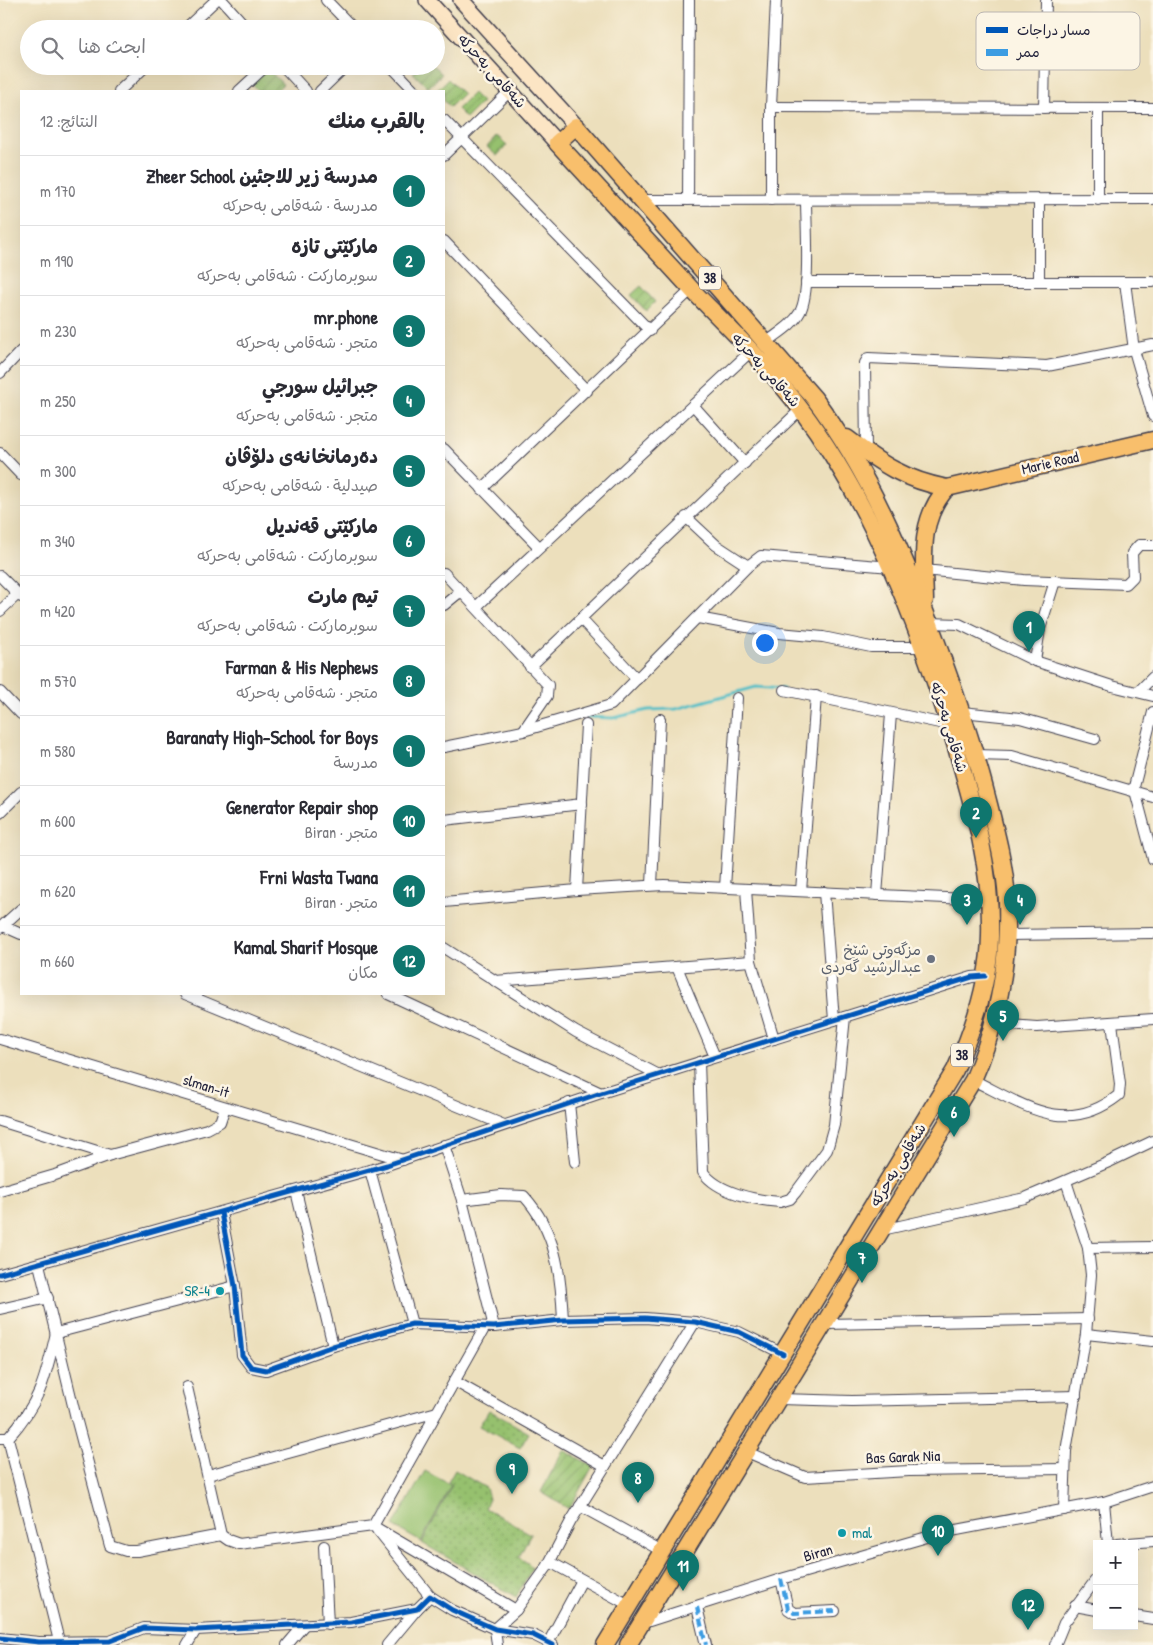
<!DOCTYPE html>
<html lang="ar">
<meta charset="utf-8">
<style>
:root{--surface:#fff;--page:#f7f7f7;--text:#2b2b33;--muted:#7c7c81;--line:#e1e1e2;--accent:#0f766e}
body{margin:0;font-family:"Patrick Hand","Playpen Sans Arabic",sans-serif;background:var(--page);color:var(--text);direction:rtl}
.controls{position:absolute;right:15px;bottom:15px;display:grid;overflow:hidden;border-radius:0px;box-shadow:0 5px 20px #0002}
.controls button{width:45px;height:45px;display:grid;place-items:center;padding:0;border:0;border-bottom:1px solid var(--line);background:var(--surface);color:var(--text);font:25px sans-serif}
.you{position:absolute;left:764px;top:642px;width:18px;height:18px;margin:-12px;border:4px solid #fff;border-radius:50%;background:#1a73e8;box-shadow:0 0 0 8px #1a73e833}
.badge{display:grid;place-items:center;width:32px;height:32px;border-radius:50%;background:var(--accent);color:#fff;font-size:16px;font-weight:700}
.pin{position:absolute;translate:-50% -41px;filter:drop-shadow(0 1px 2px #0008)}
.pin::after{content:'';position:absolute;top:26px;width:18px;height:15px;background:inherit;clip-path:polygon(0 0,100% 0,50% 100%)}
.list{margin:0;padding:0;list-style:none}
h2{display:flex;justify-content:space-between;align-items:center;height:65px;margin:0;padding:0 20px;font-size:21px}
h2 small{font-size:16px;font-weight:400;color:var(--muted)}
.list li{display:grid;grid-template-columns:32px 1fr auto;gap:15px;align-items:center;box-sizing:border-box;height:70px;padding:0 20px;border-top:1px solid var(--line)}
.list b{display:block;font-size:19px;white-space:nowrap}
.list p{margin:0;font-size:16px;white-space:nowrap;color:var(--muted)}
.list em{font-size:16px;font-style:normal;color:var(--muted)}
.icon{flex:none;width:28px;height:28px;fill:none;stroke:currentColor;stroke-width:2;stroke-linecap:round;stroke-linejoin:round}
.map{position:relative;flex:none;width:1153px;height:1645px;overflow:hidden;direction:ltr}
.search{position:absolute;background:var(--surface);box-shadow:0 5px 20px #0002;left:20px;top:20px;width:425px;height:55px;display:flex;align-items:center;gap:12px;box-sizing:border-box;padding:0 18px;border-radius:28px;color:var(--muted);font-size:19px}
.panel{position:absolute;background:var(--surface);box-shadow:0 5px 20px #0002;left:20px;top:90px;width:425px;height:905px;border-radius:0px;direction:rtl}
.map>svg:first-child{display:block}
</style>
<div class="map">
<svg width="1153" height="1645" viewBox="0 0 1153 1645">
<defs>
<pattern id="grass-dots" width="8" height="8" patternUnits="userSpaceOnUse" patternTransform="scale(1.25)"><rect width="8" height="8" fill="#96c16e"/><path d="M2 2h.1M6 6h.1" fill="none" stroke="#7a9c5c" stroke-width="1.8" stroke-linecap="round"/></pattern>
<pattern id="garden-furrows" width="10" height="10" patternUnits="userSpaceOnUse" patternTransform="scale(1.25)"><rect width="10" height="10" fill="#96c16e"/><path d="M-1 1l2-2M0 10L10 0M9 11l2-2" fill="none" stroke="#7a9c5c"/></pattern>
</defs>
<rect width="100%" height="100%" fill="#fcf5e5"/>
<filter id="ink" filterUnits="userSpaceOnUse"><feTurbulence type="fractalNoise" baseFrequency=".02" numOctaves="2"/><feDisplacementMap in="SourceGraphic" scale="10" xChannelSelector="R" yChannelSelector="G"/><feConvolveMatrix kernelMatrix="1 2 1 2 8 2 1 2 1" color-interpolation-filters="sRGB"/></filter>
<filter id="wash" filterUnits="userSpaceOnUse"><feTurbulence type="fractalNoise" baseFrequency=".0096" numOctaves="4" result="noise"/><feDisplacementMap in="SourceGraphic" scale="20" xChannelSelector="R" yChannelSelector="G"/><feGaussianBlur stdDeviation="1.12" result="paint"/><feColorMatrix in="noise" values="0 0 0 0 0 0 0 0 0 0 0 0 0 0 0 0 0 1.4 0 .05"/><feComposite in="paint" operator="in"/></filter>
<g filter="url(#wash)">
<rect width="100%" height="100%" fill="#ecdfbc"/>
<!-- grass -->
<g fill="url(#grass-dots)" stroke="#5c7254">
<polygon points="489,1410 529,1433 520,1448 479,1426"/>
<polygon points="455,1470 486,1488 489,1499 485,1508 531,1534 519,1557 533,1567 516,1597 422,1543 452,1485 448,1482"/>
</g>
<!-- garden -->
<g fill="url(#garden-furrows)" stroke="#5c7254">
<polygon points="420,66 434,66 442,74 428,88 413,73"/>
<polygon points="267,69 283,84 276,91 259,91 252,84"/>
<polygon points="448,79 463,94 450,107 444,101 444,91 436,91"/>
<polygon points="473,93 482,102 466,118 457,109"/>
<polygon points="497,136 507,145 497,156 487,147"/>
<polygon points="641,286 655,302 646,311 631,295"/>
<polygon points="563,1450 593,1466 569,1509 541,1492"/>
</g>
<!-- pitch -->
<polygon fill="#96c16e" stroke="#5c7254" points="425,1471 451,1485 421,1542 393,1526"/>
<g fill="none" stroke-linecap="round" stroke-linejoin="round">
<!-- stream -->
<polyline stroke="#51bfc7" stroke-width="3" points="586,717 613,718 648,710 676,709 756,687 783,689"/>
</g>
</g>
<g filter="url(#ink)">
<g fill="none" stroke-linecap="round" stroke-linejoin="round">
<defs>
<g id="minor">
<polyline points="222,0 248,29"/>
<polyline points="326,0 354,29"/>
<polyline points="185,29 216,0"/>
<polyline points="283,66 306,91"/>
<polyline points="391,66 415,91"/>
<polyline points="119,91 146,66"/>
<polyline points="239,91 266,66"/>
<polyline points="320,91 346,66"/>
<polyline points="771,107 1153,108"/>
<polyline points="1044,108 1046,0"/>
<polyline points="444,120 650,331"/>
<polyline points="444,155 510,91"/>
<polyline points="642,200 1153,199"/>
<polyline points="688,200 689,0"/>
<polyline points="771,200 771,107 776,0"/>
<polyline points="1039,200 1039,281"/>
<polyline points="1098,200 1098,109"/>
<polyline points="444,241 587,391"/>
<polyline points="806,282 1153,282"/>
<polyline points="1125,282 1134,350 1153,416"/>
<path d="M766,343c12,-10 27,-18 34,-31 11,-20 6,-87 6,-112"/>
<polyline points="0,373 21,351"/>
<polyline points="693,405 745,463"/>
<polyline points="444,449 539,547"/>
<polyline points="0,453 21,475"/>
<polyline points="866,454 865,363 868,358 1047,366 1153,345"/>
<polyline points="482,489 692,289"/>
<polyline points="686,517 716,545 748,566 761,556 891,567"/>
<polyline points="924,570 1024,580 1126,584 1133,577 1132,553 1139,545 1153,545"/>
<polyline points="444,573 548,685 547,696 523,731"/>
<polyline points="0,576 21,597"/>
<polyline points="444,605 461,591"/>
<polyline points="476,607 750,352"/>
<polyline points="0,611 18,594"/>
<polyline points="698,618 779,633 823,637 871,647 923,647"/>
<polyline points="581,619 637,679"/>
<polyline points="930,623 959,624 1035,661 1112,686 1153,696"/>
<polyline points="1035,661 1040,629 1055,581"/>
<polyline points="530,667 801,409"/>
<polyline points="784,690 949,725"/>
<polyline points="0,692 21,714"/>
<polyline points="1138,692 1153,677"/>
<polyline points="962,712 1020,718 1095,739"/>
<polyline points="1153,712 1134,787 1153,859"/>
<polyline points="444,747 523,731 611,705 748,566"/>
<polyline points="976,755 1012,756 1153,797"/>
<polyline points="0,813 21,792"/>
<polyline points="444,820 582,804"/>
<polyline points="652,885 660,719"/>
<polyline points="725,888 737,698"/>
<polyline points="746,889 751,961 774,1039"/>
<polyline points="577,890 586,725"/>
<polyline points="801,891 816,696"/>
<polyline points="824,892 834,1020"/>
<polyline points="877,895 891,714"/>
<polyline points="444,902 577,890 664,885 989,900"/>
<polyline points="3,926 21,934"/>
<polyline points="0,928 21,909"/>
<polyline points="1007,935 1153,933"/>
<polyline points="444,948 576,1032 659,1075"/>
<polyline points="677,967 715,1057"/>
<polyline points="495,981 751,961"/>
<polyline points="185,994 504,1125"/>
<polyline points="388,994 601,1093"/>
<polyline points="994,1024 1037,1027 1153,1019"/>
<polyline points="0,1039 403,1160"/>
<path d="M699,1062l4,110c15,21 52,28 77,30l10,-3 6,-7 31,-42 7,-25 11,-108"/>
<path d="M973,1080c51,25 93,57 146,15l1,-11 -8,-61"/>
<polyline points="569,1103 575,1162"/>
<polyline points="0,1121 110,1155"/>
<polyline points="444,1145 462,1200 494,1327"/>
<polyline points="370,1170 412,1324"/>
<polyline points="0,1191 55,1175 110,1155 207,1129 220,1122 225,1107"/>
<polyline points="296,1191 333,1346"/>
<path d="M462,1200l39,-5 23,1c32,35 37,78 39,124"/>
<polyline points="221,1213 235,1286 242,1355 251,1367 266,1370 333,1346 412,1324 494,1327 563,1320 645,1318 695,1322 739,1332 783,1354"/>
<polyline points="882,1230 1025,1198 1109,1162 1153,1141"/>
<polyline points="1088,1248 1153,1247"/>
<polyline points="39,1264 76,1418 110,1546 126,1551 137,1551 221,1535"/>
<polyline points="0,1274 387,1165 601,1093 972,977 985,976"/>
<polyline points="0,1309 48,1298"/>
<polyline points="825,1324 1088,1319"/>
<polyline points="1086,1334 1153,1341"/>
<polyline points="454,1381 605,1466"/>
<polyline points="187,1387 221,1535 228,1540 239,1544 373,1526 516,1610"/>
<polyline points="779,1399 852,1401 1076,1396"/>
<path d="M0,1438h8c33,-37 37,-59 48,-105l179,-47"/>
<polyline points="8,1438 59,1641"/>
<polyline points="747,1452 805,1477 909,1471 1065,1469"/>
<polyline points="208,1475 437,1412"/>
<polyline points="1104,1502 1108,1544"/>
<polyline points="580,1506 662,1551"/>
<polyline points="1064,1510 1066,1451 1086,1334 1091,1275 1088,1248 1066,1181"/>
<polyline points="373,1526 485,1327"/>
<polyline points="377,1530 430,1596"/>
<polyline points="1117,1544 1153,1541"/>
<polyline points="324,1546 328,1624"/>
<polyline points="550,1562 629,1605"/>
<polyline points="781,1579 788,1609 794,1613 835,1611"/>
<polyline points="1075,1606 1097,1610"/>
<polyline points="697,1607 706,1645"/>
<polyline points="1134,1616 1153,1619"/>
<polyline points="640,1624 781,1579 941,1533 1104,1502 1153,1486"/>
<polyline points="0,1638 39,1642 110,1641 144,1628 196,1630 351,1622 417,1609 430,1596 452,1610 495,1629 533,1635 553,1645"/>
<polyline points="548,1643 582,1580"/>
<polyline points="187,1645 196,1630"/>
<polyline points="287,1645 304,1625"/>
<polyline points="387,1645 417,1609"/>
<polyline points="497,1645 495,1629 516,1610 547,1567 571,1521 695,1322"/>
<polyline points="1055,1645 1064,1623 1097,1578"/>
</g>
<g id="secondary">
<polyline points="427,0 557,143"/>
<polyline points="461,0 576,126"/>
</g>
<g id="primary">
<path d="M847,438c34,26 58,42 100,50l206,-48"/>
<path d="M925,600c-1,-41 -7,-80 22,-112"/>
<path d="M605,1645l350,-575c19,-42 34,-88 35,-134 2,-70 -18,-134 -37,-199 -35,-112 -82,-235 -153,-329 -31,-41 -69,-78 -105,-115 -46,-50 -92,-100 -138,-150l19,-17 238,272c55,74 91,158 123,245 18,49 36,99 49,150 9,35 19,71 21,107 2,62 -9,123 -34,180l-345,565"/>
</g>
</defs>
<!-- minor casing -->
<use href="#minor" stroke="#403e4e" stroke-width="12"/>
<!-- secondary casing -->
<use href="#secondary" stroke="#403e4e" stroke-width="18"/>
<!-- primary casing -->
<use href="#primary" stroke="#403e4e" stroke-width="19"/>
<!-- minor -->
<use href="#minor" stroke="#fff" stroke-width="10"/>
<!-- secondary -->
<use href="#secondary" stroke="#fce5c4" stroke-width="15"/>
<!-- primary -->
<use href="#primary" stroke="#f8bf6c" stroke-width="16"/>
<!-- quiet -->
<g stroke="#3c9ce2" stroke-width="4" stroke-dasharray="8 4" stroke-linecap="butt">
<polyline points="781,1579 788,1609 794,1613 835,1611"/>
<polyline points="697,1607 706,1645"/>
</g>
<defs>
<g id="cycleway">
<polyline points="221,1213 235,1286 242,1355 251,1367 266,1370 333,1346 412,1324 494,1327 563,1320 645,1318 695,1322 739,1332 783,1354"/>
<polyline points="0,1274 387,1165 601,1093 972,977 985,976"/>
<polyline points="0,1638 39,1642 110,1641 144,1628 196,1630 351,1622 417,1609 430,1596 452,1610 495,1629 533,1635 553,1645"/>
</g>
</defs>
<!-- cycleway casing -->
<use href="#cycleway" stroke="#fcf5e5" stroke-width="8"/>
<!-- cycleway -->
<use href="#cycleway" stroke="#0057b8" stroke-width="5"/>
</g>
</g>
<!-- markers -->
<circle fill="#6b7280" stroke="#fcf5e5" stroke-width="2" cx="931" cy="959" r="5"/>
<g fill="#0f9aa8" stroke="#fcf5e5" stroke-width="2">
<circle cx="220" cy="1291" r="5"/>
<circle cx="842" cy="1533" r="5"/>
</g>
<g text-anchor="middle" stroke-width="5" stroke-linejoin="round" paint-order="stroke">
<!-- shield labels -->
<g fill="#fcf5e5" stroke="#63616e" stroke-width="1">
<rect x="699" y="266.5" width="22" height="23" rx="4"/>
<rect x="951" y="1043.5" width="22" height="23" rx="4"/>
</g>
<g font-size="14" font-weight="bold" fill="#22223b">
<text x="710" y="283">38</text>
<text x="962" y="1060">38</text>
</g>
<!-- street labels -->
<g font-size="15" fill="#22223b" stroke="#fcf5e5">
<text transform="translate(492 71) rotate(48)" y="5">شەقامی بەحرکە</text>
<text transform="translate(766 370) rotate(48)" y="5">شەقامی بەحرکە</text>
<text transform="translate(1050 463) rotate(-13)" y="5">Marie Road</text>
<text transform="translate(949 727) rotate(73)" y="5">شەقامی بەحرکە</text>
<text transform="translate(206 1086) rotate(17)" y="5">slman-it</text>
<text transform="translate(898 1165) rotate(-59)" y="5">شەقامی بەحرکە</text>
<text transform="translate(903 1457) rotate(-2)" y="5">Bas Garak Nia</text>
<text transform="translate(818 1553) rotate(-16)" y="5">Biran</text>
</g>
<!-- worship labels -->
<g font-size="15" fill="#5b616d" stroke="#fcf5e5" text-anchor="end">
<text x="921" y="955">مزگەوتی شێخ<tspan x="921" dy="17">عبدالرشید گەردی</tspan></text>
</g>
<!-- culture labels -->
<g font-size="15" fill="#0d838f" stroke="#fcf5e5" text-anchor="end">
<text x="210" y="1296">SR-4</text>
<text x="852" y="1538" text-anchor="start">mal</text>
</g>
</g>
<!-- legend -->
<rect x="976" y="12" width="164" height="58" rx="8" fill="#fcf5e5" stroke="#bbb6b2" stroke-width="1"/>
<rect x="986" y="27" width="22" height="6" fill="#0057b8"/>
<rect x="986" y="49" width="22" height="7" fill="#3c9ce2"/>
<g font-size="14" fill="#22223b">
<text x="1017" y="35">مسار دراجات</text>
<text x="1017" y="57">ممر</text>
</g>
</svg>
<div class="controls">
<button>+</button>
<button>−</button>
</div>
<div class="you"></div>
<div class="pin badge" style="left:1029px;top:652px">1</div>
<div class="pin badge" style="left:976px;top:838px">2</div>
<div class="pin badge" style="left:967px;top:925px">3</div>
<div class="pin badge" style="left:1020px;top:925px">4</div>
<div class="pin badge" style="left:1003px;top:1041px">5</div>
<div class="pin badge" style="left:954px;top:1137px">6</div>
<div class="pin badge" style="left:862px;top:1283px">7</div>
<div class="pin badge" style="left:638px;top:1503px">8</div>
<div class="pin badge" style="left:512px;top:1494px">9</div>
<div class="pin badge" style="left:938px;top:1556px">10</div>
<div class="pin badge" style="left:683px;top:1591px">11</div>
<div class="pin badge" style="left:1028px;top:1630px">12</div>
<div class="search"><svg class="icon" aria-label="search" viewBox="0 0 24 24"><circle cx="10" cy="10" r="6"/><path d="M15 15l6 6"/></svg>ابحث هنا</div>
<section class="panel">
<h2>بالقرب منك<small>النتائج: 12</small></h2>
<ul class="list">
<li><span class="badge">1</span><div><b>مدرسة زير للاجئين Zheer School</b><p>مدرسة · شەقامی بەحرکە</p></div><em>170 m</em></li>
<li><span class="badge">2</span><div><b>مارکێتی تازە</b><p>سوبرماركت · شەقامی بەحرکە</p></div><em>190 m</em></li>
<li><span class="badge">3</span><div><b>mr.phone</b><p>متجر · شەقامی بەحرکە</p></div><em>230 m</em></li>
<li><span class="badge">4</span><div><b>جبرائيل سورجي</b><p>متجر · شەقامی بەحرکە</p></div><em>250 m</em></li>
<li><span class="badge">5</span><div><b>دەرمانخانەی دلۆڤان</b><p>صيدلية · شەقامی بەحرکە</p></div><em>300 m</em></li>
<li><span class="badge">6</span><div><b>مارکێتی قەندیل</b><p>سوبرماركت · شەقامی بەحرکە</p></div><em>340 m</em></li>
<li><span class="badge">7</span><div><b>تيم مارت</b><p>سوبرماركت · شەقامی بەحرکە</p></div><em>420 m</em></li>
<li><span class="badge">8</span><div><b>Farman &amp; His Nephews</b><p>متجر · شەقامی بەحرکە</p></div><em>570 m</em></li>
<li><span class="badge">9</span><div><b>Baranaty High-School for Boys</b><p>مدرسة</p></div><em>580 m</em></li>
<li><span class="badge">10</span><div><b>Generator Repair shop</b><p>متجر · Biran</p></div><em>600 m</em></li>
<li><span class="badge">11</span><div><b>Frni Wasta Twana</b><p>متجر · Biran</p></div><em>620 m</em></li>
<li><span class="badge">12</span><div><b>Kamal Sharif Mosque</b><p>مكان</p></div><em>660 m</em></li>
</ul>
</section>
</div>
